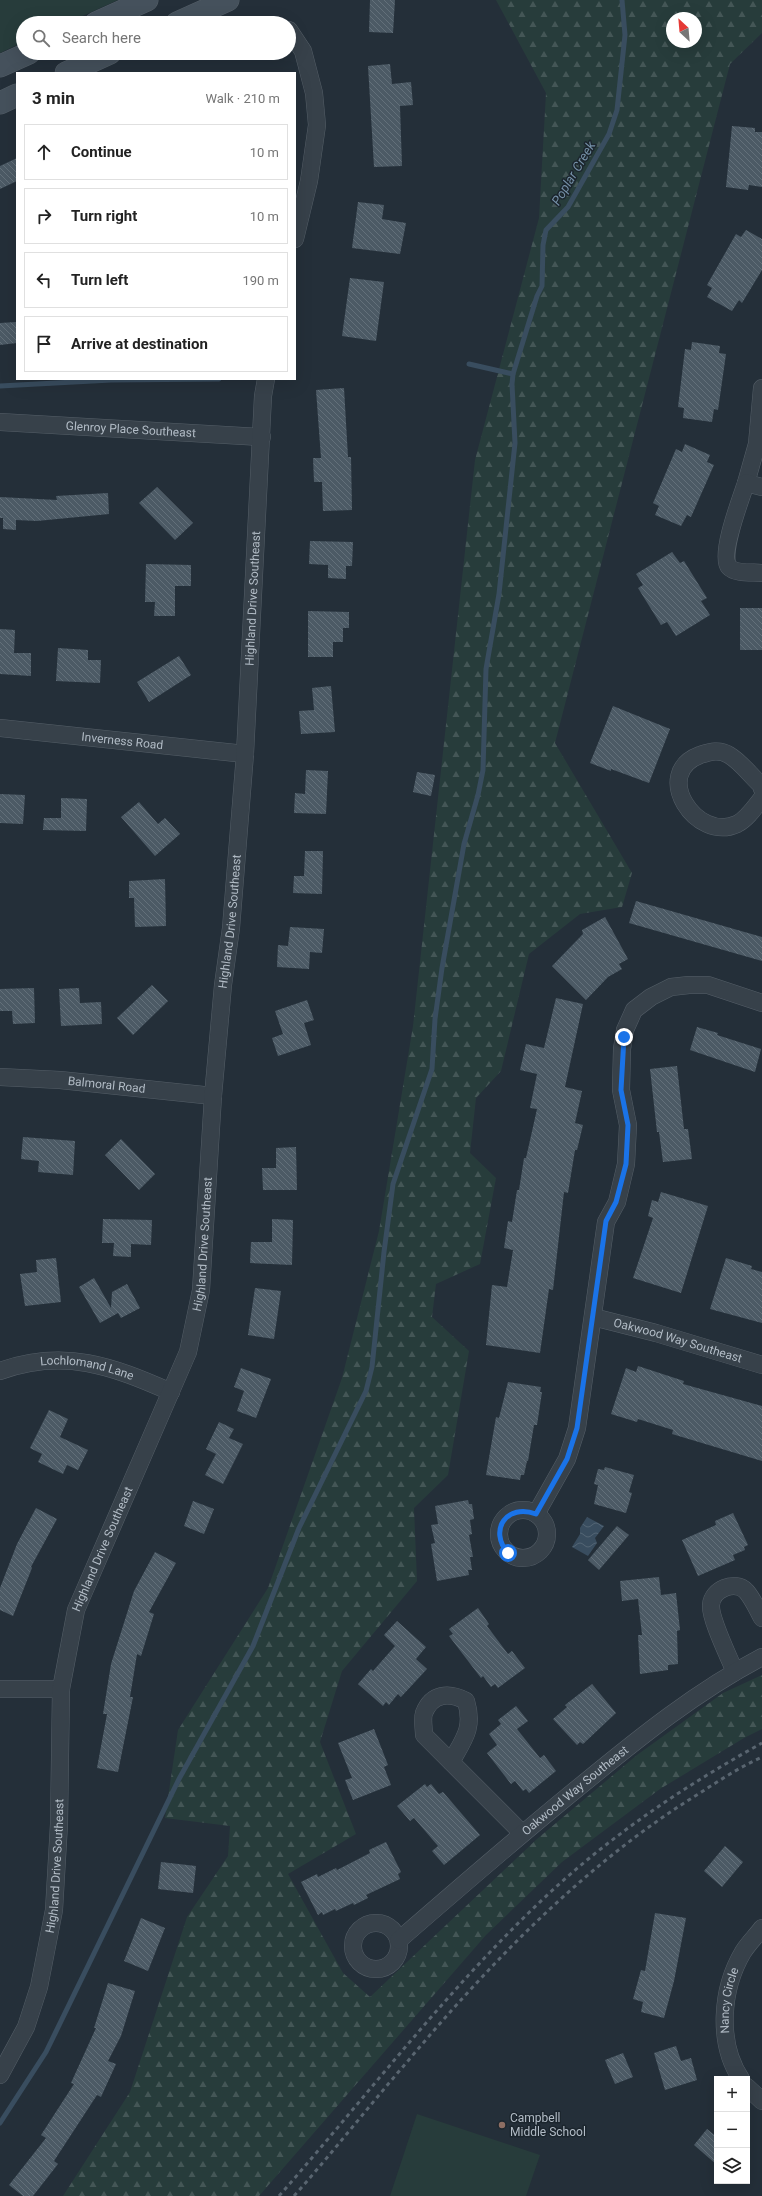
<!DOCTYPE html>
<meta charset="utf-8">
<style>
:root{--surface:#fff;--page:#f6f6f6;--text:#222;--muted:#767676;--line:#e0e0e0}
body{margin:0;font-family:Roboto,sans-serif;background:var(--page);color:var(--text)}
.controls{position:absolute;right:12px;bottom:12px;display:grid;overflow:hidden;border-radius:0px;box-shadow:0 4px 16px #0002}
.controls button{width:36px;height:36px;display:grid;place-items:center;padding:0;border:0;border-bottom:1px solid var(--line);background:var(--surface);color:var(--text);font:20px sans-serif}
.compass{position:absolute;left:666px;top:12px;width:36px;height:36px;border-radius:50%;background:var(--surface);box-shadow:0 4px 16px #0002;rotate:334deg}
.stop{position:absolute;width:12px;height:12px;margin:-9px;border:3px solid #1a73e8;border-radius:50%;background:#fff}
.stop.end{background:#1a73e8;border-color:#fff;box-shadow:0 1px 4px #0008}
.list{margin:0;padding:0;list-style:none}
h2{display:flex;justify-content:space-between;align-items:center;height:52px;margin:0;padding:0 16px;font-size:17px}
h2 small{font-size:13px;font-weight:400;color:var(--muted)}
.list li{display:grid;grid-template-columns:26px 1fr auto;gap:12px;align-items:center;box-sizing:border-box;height:56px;margin:0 8px 8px;padding:0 8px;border:1px solid var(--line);border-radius:0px}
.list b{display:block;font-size:15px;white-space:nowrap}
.list em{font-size:13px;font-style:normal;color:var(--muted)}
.icon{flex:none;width:22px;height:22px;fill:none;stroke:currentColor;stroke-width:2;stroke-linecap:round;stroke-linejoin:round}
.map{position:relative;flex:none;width:762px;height:2196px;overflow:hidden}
.search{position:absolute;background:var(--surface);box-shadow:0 4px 16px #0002;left:16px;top:16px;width:280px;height:44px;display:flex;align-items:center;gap:10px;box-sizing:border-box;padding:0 14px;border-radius:22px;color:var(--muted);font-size:15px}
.panel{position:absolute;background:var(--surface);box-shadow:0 4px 16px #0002;left:16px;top:72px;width:280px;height:308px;border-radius:0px}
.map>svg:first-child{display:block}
</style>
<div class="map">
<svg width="762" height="2196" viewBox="0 0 762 2196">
<defs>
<pattern id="forest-firs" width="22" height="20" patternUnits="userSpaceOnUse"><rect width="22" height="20" fill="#273c3b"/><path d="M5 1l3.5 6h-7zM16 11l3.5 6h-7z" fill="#445656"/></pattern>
<pattern id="water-waves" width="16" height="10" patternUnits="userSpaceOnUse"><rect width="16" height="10" fill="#394d5f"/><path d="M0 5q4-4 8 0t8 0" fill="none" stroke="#536574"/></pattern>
<pattern id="building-back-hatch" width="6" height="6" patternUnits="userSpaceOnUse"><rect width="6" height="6" fill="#4c5a65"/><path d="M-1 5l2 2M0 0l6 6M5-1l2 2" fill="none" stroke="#63707a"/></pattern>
</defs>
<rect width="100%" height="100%" fill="#242f39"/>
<!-- forest -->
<path fill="url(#forest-firs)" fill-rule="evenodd" d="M496,0h266v33l-32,31 -175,679 77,130 -10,34 -42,7 -51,40 -28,117 -25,27 -6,55 26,25 -16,86 -44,20 -4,33 37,34 -21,124 -34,33 3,73 -75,90 -22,71 36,92 -68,40 55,99 27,24 167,-158 100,-84 86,-62 39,-18v54l-18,9 -84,51 -98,73 -76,73 -227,261h-196l67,-104 57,-175 41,-61 2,-30 -65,-8 13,-88 90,-142 74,-210 37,-147 34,-205 62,-566 64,-242 7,-125zM672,18h24v24h-24z"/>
<!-- park -->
<g fill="#273c3b">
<polygon points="0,0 118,0 67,23 23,23 23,42 0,53"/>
<polygon points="417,2114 540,2155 526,2196 390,2196"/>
</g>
<!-- water -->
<polygon fill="url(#water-waves)" points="587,1517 604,1526 595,1538 597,1543 588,1556 572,1547 580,1534 580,1528"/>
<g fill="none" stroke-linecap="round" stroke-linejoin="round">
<!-- stream -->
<g stroke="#394d5f" stroke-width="5">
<polyline points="469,364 513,374"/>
<polyline points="0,386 111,380 219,379"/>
<polyline points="0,2123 46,2052 179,1779 253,1646 299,1528 366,1391 372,1367 384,1252 393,1184 432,1069 435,1019 442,968 464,844 478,795 483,770 486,669 499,594 515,443 512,384 513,374 537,296 542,286 543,245 546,230 568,207 609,134 617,110 625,35 622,0"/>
</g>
</g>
<!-- building -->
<g fill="url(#building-back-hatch)">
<polygon points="370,0 395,0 393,33 369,32"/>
<polygon points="390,64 392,84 411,82 413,105 400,106 402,166 374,167 368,66"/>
<polygon points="732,126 755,128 755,132 762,132 762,187 749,185 748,190 726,187"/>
<polygon points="17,158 17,181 0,189 0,166"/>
<polygon points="358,202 384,205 382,219 406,223 400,254 352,248"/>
<polygon points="746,230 762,239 762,270 742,303 739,300 732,311 707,297 712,288 707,285 736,234 741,237"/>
<polygon points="350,278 384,282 376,341 342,336"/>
<polygon points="16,322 17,343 0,345 0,323"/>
<polygon points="692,342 720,346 719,353 726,354 718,410 714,409 712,422 683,418 684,408 678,407 685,349 691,350"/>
<polygon points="344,388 348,457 351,457 352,510 323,511 322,482 314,482 313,458 321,458 316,390"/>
<polygon points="685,444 710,455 707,462 714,465 691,517 687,515 681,526 655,515 659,506 653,503 676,449 682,452"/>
<polygon points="157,487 193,523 175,540 139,503"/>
<polygon points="108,493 109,514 37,521 16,520 16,530 3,529 3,518 0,518 0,497 57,500 56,496"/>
<polygon points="310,541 353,542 352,566 346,566 346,579 328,578 328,565 309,564"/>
<polygon points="672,552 680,563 684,561 707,598 701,601 710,615 676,636 667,622 661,625 638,588 643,585 636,574"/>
<polygon points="146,564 191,565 191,586 175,586 175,616 154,616 155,602 145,602"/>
<rect x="740" y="608" width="22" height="42"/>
<polygon points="308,611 349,612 349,628 343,628 343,642 333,642 333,657 308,657"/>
<polygon points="0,629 15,630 14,653 31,653 31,676 0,674"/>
<polygon points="58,648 88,650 88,660 101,660 100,683 56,681"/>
<polygon points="179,656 191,675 149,702 137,682"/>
<polygon points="331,686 335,732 301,734 299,711 314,710 312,688"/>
<polygon points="613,706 670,729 649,783 611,769 611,771 590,763"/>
<polygon points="306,770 328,771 326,814 294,813 295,793 305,794"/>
<polygon points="417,772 435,775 431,796 413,792"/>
<polygon points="0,794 25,795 23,824 0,823"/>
<polygon points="61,798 87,799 86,831 43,830 44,818 61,818"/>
<polygon points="139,802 158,824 165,818 180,834 155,856 121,817"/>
<polygon points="305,851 323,851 322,894 293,893 294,876 304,876"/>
<polygon points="165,879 166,926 135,927 134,898 129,898 129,881"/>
<polygon points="636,901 762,937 762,961 629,923"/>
<polygon points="605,917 628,959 619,964 622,969 608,977 586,1000 552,966 583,934 582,930"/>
<polygon points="290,927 324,929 322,953 310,952 309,969 277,967 278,945 288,946"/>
<polygon points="152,985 168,1001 133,1035 117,1018"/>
<polygon points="34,988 35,1023 13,1024 12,1011 0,1011 0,989"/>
<polygon points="79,988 80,1003 101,1002 102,1024 61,1026 59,989"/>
<polygon points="556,998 583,1004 565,1087 582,1091 575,1123 583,1125 577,1150 575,1150 568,1193 564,1192 553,1290 549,1289 540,1353 486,1345 492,1285 507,1287 513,1250 504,1248 508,1221 512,1222 517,1190 519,1190 524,1158 526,1158 537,1109 530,1108 537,1074 520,1070 526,1044 544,1048"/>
<polygon points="307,1000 314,1020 304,1023 311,1045 278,1056 272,1038 283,1034 275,1011"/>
<polygon points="697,1027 718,1033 717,1035 761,1049 755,1072 690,1050"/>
<polygon points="677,1066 684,1129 688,1129 692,1159 663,1162 659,1132 657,1132 650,1069"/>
<polygon points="23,1137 75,1141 73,1175 38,1172 39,1161 21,1159"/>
<polygon points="121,1139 155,1174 139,1190 105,1155"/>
<polygon points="296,1147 297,1190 263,1190 262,1168 276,1168 276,1148"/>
<polygon points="661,1192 708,1206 681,1293 633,1278 653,1218 648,1216 652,1200 658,1202"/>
<polygon points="103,1219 152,1220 151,1245 131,1244 131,1257 113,1256 114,1243 102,1243"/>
<polygon points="272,1219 293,1220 292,1265 250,1263 251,1242 272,1242"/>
<polygon points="56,1258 61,1302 25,1306 20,1274 37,1272 36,1260"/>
<polygon points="726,1258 752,1266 751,1269 762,1272 762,1323 710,1309"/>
<polygon points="94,1278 111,1308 112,1292 127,1284 140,1308 121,1318 118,1313 100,1323 79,1287"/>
<polygon points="255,1288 281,1291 274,1339 248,1335"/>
<polygon points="638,1366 684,1381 683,1384 762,1406 762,1461 672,1434 673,1430 638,1419 637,1422 611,1414 626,1368 636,1372"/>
<polygon points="241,1368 271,1379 256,1418 237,1411 244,1391 234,1387"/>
<polygon points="508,1382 541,1387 540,1392 542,1392 537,1425 534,1425 528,1461 527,1461 524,1475 521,1475 520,1480 486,1475 496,1417 499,1418"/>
<polygon points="49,1410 68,1419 60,1437 88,1450 78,1470 67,1465 63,1474 38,1462 42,1454 30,1448"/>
<polygon points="219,1422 234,1429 229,1438 243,1444 223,1484 205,1475 216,1454 206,1449"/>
<polygon points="605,1467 634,1475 629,1492 632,1493 626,1513 594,1504 598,1485 594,1484 598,1469 604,1470"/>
<polygon points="468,1500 469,1504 472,1504 474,1519 470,1520 472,1534 469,1535 473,1557 470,1557 472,1570 468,1570 469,1575 437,1581 431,1544 435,1543 431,1525 438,1524 435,1506"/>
<polygon points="193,1501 214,1509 204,1534 184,1526"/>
<polygon points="36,1508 57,1519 31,1567 32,1568 13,1616 0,1610 0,1588 17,1544"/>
<polygon points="733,1513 748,1545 744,1547 745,1550 733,1555 735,1560 698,1576 682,1540 716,1525 715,1521"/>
<polygon points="617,1526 629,1535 599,1570 588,1560"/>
<polygon points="155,1552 176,1563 149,1612 154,1614 141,1656 137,1654 130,1697 133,1697 118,1772 97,1768 107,1714 103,1714 111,1664 134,1591"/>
<polygon points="659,1577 661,1595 676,1593 680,1630 677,1631 678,1664 668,1665 668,1670 640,1674 638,1635 642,1635 638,1599 622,1601 620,1581"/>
<polygon points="478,1608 489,1624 487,1626 508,1654 512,1651 525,1668 498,1688 495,1684 491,1687 483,1676 481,1678 449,1636 453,1634 449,1629"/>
<polygon points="397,1621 426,1647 416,1659 427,1669 401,1697 398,1694 389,1705 386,1702 383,1706 358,1684 371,1669 373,1671 395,1646 384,1635"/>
<polygon points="592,1684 616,1713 583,1744 580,1742 577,1745 553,1719 567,1707 565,1705"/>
<polygon points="516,1706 528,1721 517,1729 540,1758 544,1755 556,1771 529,1793 526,1789 523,1791 515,1781 511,1784 487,1753 497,1745 489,1734 501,1724 498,1720"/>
<polygon points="374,1729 388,1765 384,1767 391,1785 353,1800 345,1780 352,1778 338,1743"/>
<polygon points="425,1784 427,1787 431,1784 439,1794 443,1792 480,1835 444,1865 432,1851 438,1846 414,1818 410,1821 397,1806"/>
<polygon points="386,1842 401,1872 398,1874 400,1879 366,1895 368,1898 354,1905 353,1903 336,1911 335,1909 323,1915 322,1912 318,1915 301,1882 317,1874 318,1877 336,1868 337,1870 370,1853 369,1850"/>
<polygon points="725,1846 743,1862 722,1887 704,1871"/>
<polygon points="161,1862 196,1866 193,1893 158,1889"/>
<polygon points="655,1913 686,1918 674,1981 664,2018 641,2012 643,2002 633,1999 641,1970 645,1971"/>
<polygon points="141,1918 165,1928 148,1971 124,1961"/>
<polygon points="108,1983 135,1991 121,2036 108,2061 116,2064 101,2097 97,2095 54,2161 58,2164 33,2196 23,2196 9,2185 46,2138 41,2135 74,2084 71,2083 96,2028 94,2028"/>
<polygon points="676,2046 681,2061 691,2058 697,2080 665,2090 654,2053"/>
<polygon points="623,2053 633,2077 615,2084 605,2060"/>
<polygon points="707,2129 717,2137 717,2165 694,2145"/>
</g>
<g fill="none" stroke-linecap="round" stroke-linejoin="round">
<defs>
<g id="minor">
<polyline points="289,30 303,51 314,93 317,125 309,181 295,239"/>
<path id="s1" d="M0,422l262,15"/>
<polyline points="746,483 757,444 762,388"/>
<path d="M762,487l-16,-4c-5,15 -27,73 -17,84 6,7 24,5 33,6"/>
<path id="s2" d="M0,728l245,26"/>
<path d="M762,789l-1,-4c-10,-9 -20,-23 -32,-30 -10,-6 -19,-3 -29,0 -49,18 -4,88 37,69 10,-5 18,-17 25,-26"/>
<path id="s3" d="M0,1077l60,3 153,16"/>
<path id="s4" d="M593,1317l63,16 106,32"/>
<path id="s5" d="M0,1371c64,-23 112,-5 171,21"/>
<circle cx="523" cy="1534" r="24"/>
<polyline points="536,1514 567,1459 577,1428 606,1222 617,1202 626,1164 628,1125 621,1090 622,1049 625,1030 634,1010 651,997 671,987 689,985 708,985 762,1003"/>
<path d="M735,1672c-6,-15 -25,-53 -24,-67 1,-16 24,-25 35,-14 7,8 11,18 16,27"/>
<polyline points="0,1689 61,1689"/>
<path d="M451,1762c13,-23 23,-34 15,-61 -17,-9 -34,-8 -42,12 -2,6 0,16 0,22l98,98"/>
<circle cx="376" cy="1946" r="23"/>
<path id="s6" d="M399,1940c61,-53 122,-106 185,-157 56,-46 113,-92 178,-126"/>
<path id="s7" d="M0,2075l26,-48 13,-40 15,-77 5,-86 2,-135 15,-79 112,-258 13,-62 12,-194 10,-111 8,-57 14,-174 18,-358 3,-17"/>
<path id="s8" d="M741,2079c-24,-36 -20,-90 2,-127 5,-8 13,-16 19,-24"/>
<polyline points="747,2087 762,2101"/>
</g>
<g id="secondary">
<polyline points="96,23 147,0"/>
<polyline points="177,23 228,0"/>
<polyline points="0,66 29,53"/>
<polyline points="66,73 110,53"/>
<polyline points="0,103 17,95"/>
</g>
</defs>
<!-- minor casing -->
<use href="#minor" stroke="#555f68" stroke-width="18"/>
<!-- secondary casing -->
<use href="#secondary" stroke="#555f68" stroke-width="23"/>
<!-- minor -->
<use href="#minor" stroke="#37414a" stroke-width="17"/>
<!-- secondary -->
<use href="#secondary" stroke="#45515c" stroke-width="22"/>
<!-- rail -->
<g stroke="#596570" stroke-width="3" stroke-dasharray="4 4" stroke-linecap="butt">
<path d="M279,2196c87,-99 167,-205 263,-296 66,-63 141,-113 220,-157"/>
<path d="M294,2196c39,-44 75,-90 113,-134 85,-101 180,-200 293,-269 20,-13 40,-26 62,-36"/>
</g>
</g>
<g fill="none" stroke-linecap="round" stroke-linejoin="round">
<!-- route -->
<path stroke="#1a73e8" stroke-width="5" d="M508,1553c-20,-23 -1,-50 28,-39l31,-55 10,-31 29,-207 10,-19 10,-38 2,-39 -7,-35 3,-53"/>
</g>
<!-- markers -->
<circle fill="#8d6e63" stroke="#1c262e" stroke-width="1.5" cx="502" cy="2125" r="4"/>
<g text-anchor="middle" stroke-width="3" stroke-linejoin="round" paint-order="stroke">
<!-- street labels -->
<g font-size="12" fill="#b2bcc6" stroke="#1c262e">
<text dy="4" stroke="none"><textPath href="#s1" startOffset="131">Glenroy Place Southeast</textPath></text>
<text dy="4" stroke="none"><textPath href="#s7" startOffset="1515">Highland Drive Southeast</textPath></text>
<text dy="4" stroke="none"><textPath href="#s2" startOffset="123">Inverness Road</textPath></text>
<text dy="4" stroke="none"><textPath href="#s7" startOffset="1191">Highland Drive Southeast</textPath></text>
<text dy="4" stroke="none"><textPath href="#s3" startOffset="107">Balmoral Road</textPath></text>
<text dy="4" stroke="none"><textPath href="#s7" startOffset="867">Highland Drive Southeast</textPath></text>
<text dy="4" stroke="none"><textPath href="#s4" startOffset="88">Oakwood Way Southeast</textPath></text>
<text dy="4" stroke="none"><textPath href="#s5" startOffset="89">Lochlomand Lane</textPath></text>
<text dy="4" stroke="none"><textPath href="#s7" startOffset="543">Highland Drive Southeast</textPath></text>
<text dy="4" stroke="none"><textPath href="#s6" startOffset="231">Oakwood Way Southeast</textPath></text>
<text dy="4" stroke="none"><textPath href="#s7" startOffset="219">Highland Drive Southeast</textPath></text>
<text dy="4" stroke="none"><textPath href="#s8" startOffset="82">Nancy Circle</textPath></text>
</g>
<!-- poi labels -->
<g font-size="12" fill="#b2bcc6" stroke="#1c262e" text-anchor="start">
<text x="510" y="2122">Campbell<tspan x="510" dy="14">Middle School</tspan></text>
</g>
<!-- water labels -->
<g font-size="13" font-style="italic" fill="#7590a7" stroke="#1c262e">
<text transform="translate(573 173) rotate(-59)" y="5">Poplar Creek</text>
</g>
</g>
</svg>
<div class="controls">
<button>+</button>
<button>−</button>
<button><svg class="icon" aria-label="layers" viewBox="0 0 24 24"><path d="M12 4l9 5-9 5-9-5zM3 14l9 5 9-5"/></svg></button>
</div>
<svg class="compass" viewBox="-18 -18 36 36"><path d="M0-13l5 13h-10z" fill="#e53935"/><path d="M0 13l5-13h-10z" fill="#767676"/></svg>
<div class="stop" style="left:508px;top:1553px"></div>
<div class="stop end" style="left:624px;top:1037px"></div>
<div class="search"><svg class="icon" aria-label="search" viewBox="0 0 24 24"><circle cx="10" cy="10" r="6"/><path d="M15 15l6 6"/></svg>Search here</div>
<section class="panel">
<h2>3 min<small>Walk · 210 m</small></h2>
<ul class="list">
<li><svg class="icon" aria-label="ahead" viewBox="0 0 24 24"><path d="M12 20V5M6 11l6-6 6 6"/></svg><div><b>Continue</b></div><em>10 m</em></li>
<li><svg class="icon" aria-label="right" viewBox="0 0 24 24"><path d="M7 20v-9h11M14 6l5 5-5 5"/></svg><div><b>Turn right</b></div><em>10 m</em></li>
<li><svg class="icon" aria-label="left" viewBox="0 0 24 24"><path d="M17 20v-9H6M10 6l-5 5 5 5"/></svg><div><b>Turn left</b></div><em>190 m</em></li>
<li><svg class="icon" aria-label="arrive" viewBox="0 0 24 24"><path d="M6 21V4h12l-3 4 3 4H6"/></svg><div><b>Arrive at destination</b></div></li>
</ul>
</section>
</div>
